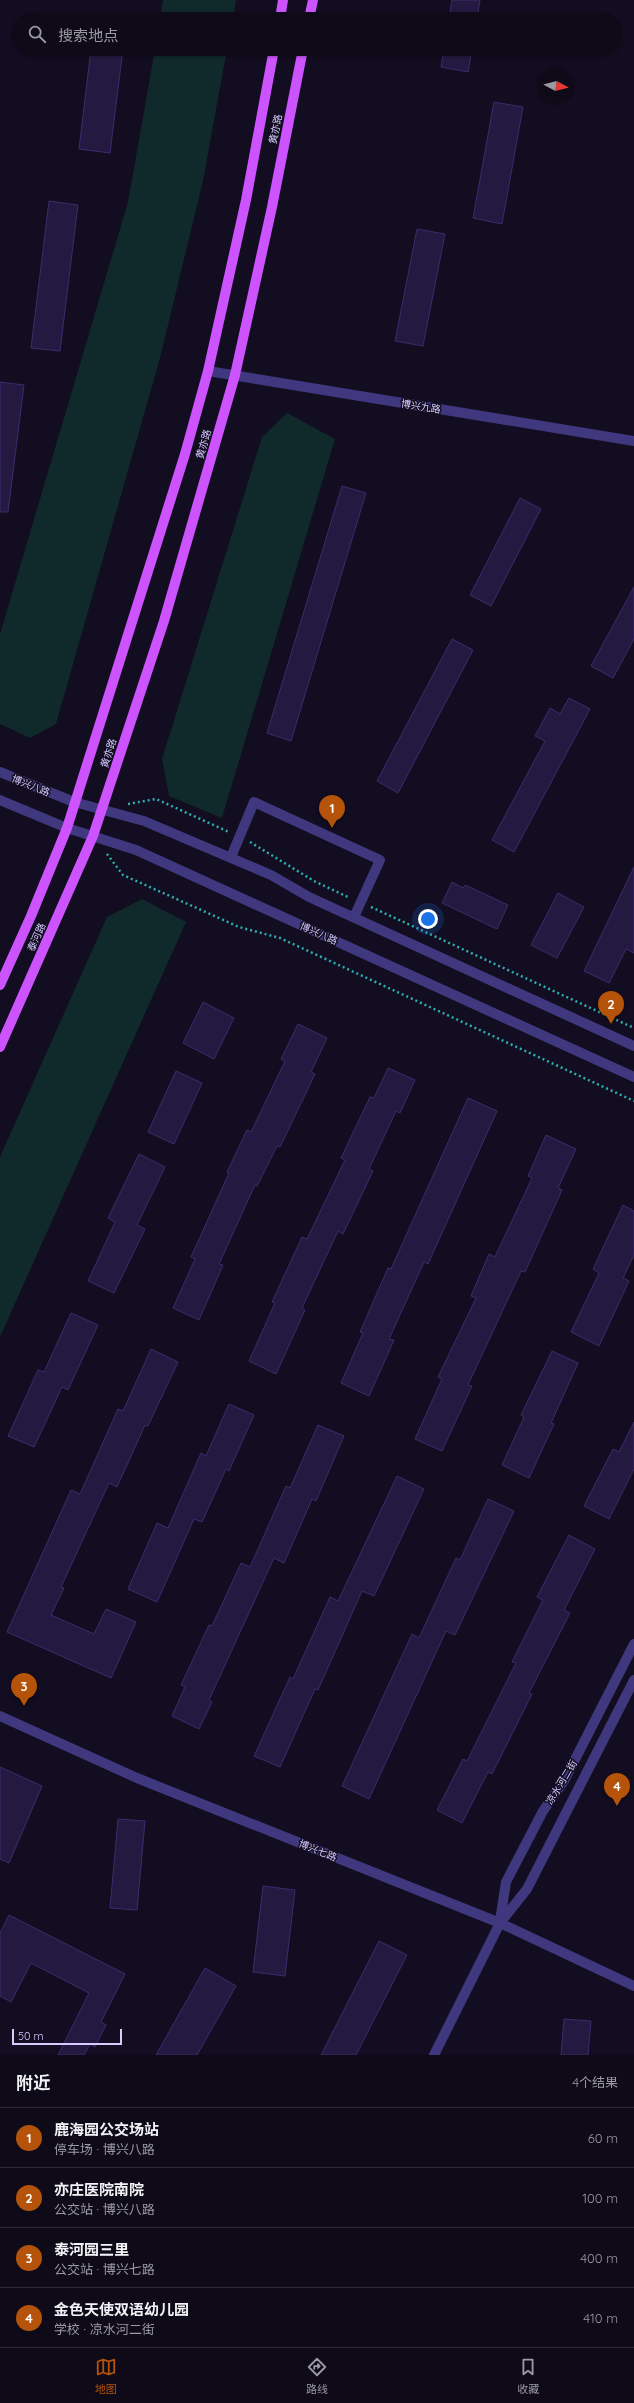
<!DOCTYPE html>
<html lang="zh">
<meta charset="utf-8">
<style>
:root{--surface:#0e0a18;--page:#171321;--text:#f1f3f6;--muted:#9b9aa2;--line:#2e2b37;--accent:#b45309}
body{margin:0;font-family:Quicksand,"Noto Sans SC",sans-serif;background:var(--page);color:var(--text)}
.compass{position:absolute;left:538px;top:68px;width:36px;height:36px;border-radius:50%;background:var(--surface);box-shadow:0 1px 3px #0004;rotate:97deg}
.scale{position:absolute;left:12px;bottom:10px;width:110px;box-sizing:border-box;padding-left:4px;border:2px solid #d6ccff;border-top:0;font-size:11px;line-height:14px;white-space:nowrap;color:#d6ccff;-webkit-text-stroke:3px #120d20;paint-order:stroke}
.you{position:absolute;left:428px;top:919px;width:14px;height:14px;margin:-10px;border:3px solid #fff;border-radius:50%;background:#1a73e8;box-shadow:0 0 0 6px #1a73e833}
.badge{display:grid;place-items:center;width:26px;height:26px;border-radius:50%;background:var(--accent);color:#fff;font-size:13px;font-weight:700}
.pin{position:absolute;translate:-50% -33px;filter:drop-shadow(0 1px 2px #0008)}
.pin::after{content:'';position:absolute;top:21px;width:14px;height:12px;background:inherit;clip-path:polygon(0 0,100% 0,50% 100%)}
.list{margin:0;padding:0;list-style:none}
h2{display:flex;justify-content:space-between;align-items:center;height:52px;margin:0;padding:0 16px;font-size:17px}
h2 small{font-size:13px;font-weight:400;color:var(--muted)}
.list li{display:grid;grid-template-columns:26px 1fr auto;gap:12px;align-items:center;box-sizing:border-box;height:60px;padding:0 16px;border-top:1px solid var(--line)}
.list b{display:block;font-size:15px;white-space:nowrap}
.list p{margin:0;font-size:13px;white-space:nowrap;color:var(--muted)}
.list em{font-size:13px;font-style:normal;color:var(--muted)}
.icon{flex:none;width:22px;height:22px;fill:none;stroke:currentColor;stroke-width:2;stroke-linecap:round;stroke-linejoin:round}
.map{position:relative;flex:none;width:634px;height:2055px;overflow:hidden}
.search{position:absolute;background:var(--surface);box-shadow:0 1px 3px #0004;left:12px;right:12px;top:12px;height:44px;display:flex;align-items:center;gap:10px;box-sizing:border-box;padding:0 14px;border-radius:22px;color:var(--muted);font-size:15px}
.sheet{height:292px;background:var(--surface)}
nav{display:flex;justify-content:space-around;align-items:center;box-sizing:border-box;height:56px;border-top:1px solid var(--line);background:var(--surface);font-size:11px;color:var(--muted)}
nav a{display:grid;justify-items:center;gap:2px}
nav .on{color:var(--accent)}
.map>svg:first-child{display:block}
</style>
<div class="map">
<svg width="634" height="2055" viewBox="0 0 634 2055">
<rect width="100%" height="100%" fill="#120d20"/>
<!-- green -->
<g fill="#10292a">
<polygon points="163,0 236,0 233,19 160,19"/>
<polygon points="155,49 227,49 203,181 160,358 56,724 30,738 0,724 0,634 128,202"/>
<polygon points="287,413 335,439 222,818 169,796 162,759 262,437"/>
<polygon points="142,899 186,922 0,1337 0,1157 107,917"/>
</g>
<!-- building -->
<g fill="#241941" stroke="#3e2b6d">
<polygon points="452,0 480,0 477,19 449,19"/>
<polygon points="91,49 123,49 110,153 79,149"/>
<polygon points="444,49 472,49 468,72 441,67"/>
<polygon points="494,102 523,107 502,224 473,218"/>
<polygon points="49,201 78,205 60,351 31,348"/>
<polygon points="417,229 445,234 423,346 395,341"/>
<polygon points="0,382 24,385 8,512 0,512"/>
<polygon points="342,486 366,493 291,741 267,733"/>
<polygon points="520,498 541,509 491,606 470,595"/>
<polygon points="634,587 634,639 613,678 591,666"/>
<polygon points="452,639 473,650 398,793 377,781"/>
<polygon points="569,698 590,709 514,852 492,840 545,741 535,736 550,708 560,714"/>
<polygon points="634,867 634,953 626,949 609,983 584,971"/>
<polygon points="452,882 463,888 465,885 508,905 497,929 442,903"/>
<polygon points="558,893 584,907 557,958 531,945"/>
<polygon points="203,1002 234,1018 214,1059 183,1043"/>
<polygon points="298,1024 327,1038 311,1072 315,1074 280,1147 277,1146 257,1186 255,1185 219,1264 223,1265 199,1320 173,1308 195,1259 191,1257 229,1173 227,1172 247,1130 251,1132 285,1061 281,1059"/>
<polygon points="388,1068 415,1080 400,1113 396,1111 369,1169 373,1171 343,1234 338,1231 302,1308 305,1310 276,1374 249,1361 275,1303 272,1302 302,1237 307,1239 345,1160 341,1158 370,1097 374,1098"/>
<polygon points="176,1071 202,1083 174,1144 148,1132"/>
<polygon points="468,1098 497,1111 428,1264 424,1262 389,1339 394,1340 369,1396 341,1383 363,1333 360,1332 388,1268 391,1269"/>
<polygon points="546,1135 576,1149 558,1188 562,1190 525,1272 521,1271 468,1385 472,1386 442,1451 415,1439 442,1379 438,1377 476,1298 471,1296 489,1254 495,1257 532,1178 528,1176"/>
<polygon points="139,1154 165,1167 137,1225 145,1229 114,1293 88,1281 115,1222 108,1218"/>
<polygon points="623,1205 634,1211 634,1255 623,1278 629,1281 599,1346 571,1332 599,1273 593,1269"/>
<polygon points="71,1313 98,1325 68,1390 62,1387 34,1447 8,1436 38,1370 44,1372"/>
<polygon points="151,1349 178,1362 148,1426 145,1425 117,1487 109,1483 61,1587 64,1588 51,1615 94,1634 106,1609 136,1622 111,1678 7,1632 71,1490 80,1494 118,1409 123,1411"/>
<polygon points="552,1351 578,1363 551,1423 554,1424 529,1478 502,1465 524,1417 521,1415"/>
<polygon points="229,1404 254,1415 229,1471 226,1469 202,1522 194,1519 157,1602 128,1589 157,1523 168,1528 201,1453 206,1456"/>
<polygon points="634,1422 634,1469 609,1519 584,1506 613,1449 619,1452"/>
<polygon points="318,1425 344,1436 316,1501 312,1499 284,1563 274,1558 209,1700 212,1702 199,1729 172,1716 185,1687 181,1685 209,1625 212,1626 241,1563 250,1567 286,1486 290,1488"/>
<polygon points="397,1476 424,1489 374,1596 362,1591 318,1690 315,1689 280,1767 254,1756 290,1677 293,1679 330,1597 338,1601"/>
<polygon points="488,1499 514,1511 455,1635 446,1631 369,1799 342,1786 412,1634 419,1638 456,1558 460,1560"/>
<polygon points="569,1535 595,1549 564,1610 570,1613 529,1693 532,1694 492,1774 488,1772 462,1823 437,1810 463,1759 467,1761 516,1663 512,1662 543,1600 537,1597"/>
<polygon points="0,1767 42,1786 9,1863 0,1859"/>
<polygon points="118,1819 145,1821 137,1910 110,1908"/>
<polygon points="263,1886 295,1890 285,1976 253,1972"/>
<polygon points="9,1915 125,1974 101,2022 106,2025 95,2047 90,2044 84,2055 58,2055 89,1993 31,1963 11,2002 0,1996 0,1933"/>
<polygon points="379,1941 407,1955 356,2055 321,2055"/>
<polygon points="205,1968 236,1986 197,2055 156,2055"/>
<polygon points="564,2019 591,2021 588,2055 561,2055"/>
</g>
<g fill="none" stroke-linecap="round" stroke-linejoin="round">
<!-- path -->
<g stroke="#2daeb1" stroke-width="2.5" stroke-dasharray="2 3" stroke-linecap="butt">
<polyline points="128,804 156,799 229,832"/>
<polyline points="250,842 314,881 350,898"/>
<polyline points="107,854 123,875 239,927 280,938 634,1101"/>
<polyline points="371,907 634,1028"/>
</g>
<!-- minor -->
<g stroke="#40387f" stroke-width="10">
<polyline points="208,371 634,441"/>
<polyline points="0,772 74,802 144,821 271,875 309,897 634,1046"/>
<polyline points="0,800 67,828 136,850 634,1077"/>
<polyline points="231,857 254,802 380,860 354,917"/>
<polyline points="0,1716 137,1778 500,1923 634,1986"/>
<polyline points="500,1921 506,1882 543,1811 564,1781 634,1644"/>
<polyline points="434,2055 500,1923 527,1889 634,1680"/>
</g>
<!-- major -->
<g stroke="#cd53ff" stroke-width="10">
<polyline points="280,19 283,0"/>
<polyline points="309,19 313,0"/>
<polyline points="0,985 31,916 67,828 185,454 208,371 246,200 274,49"/>
<polyline points="0,1047 93,836 164,621 235,375 272,207 303,49"/>
</g>
</g>
<g text-anchor="middle" stroke-width="3" stroke-linejoin="round" paint-order="stroke">
<!-- street labels -->
<g font-size="10" fill="#d6ccff" stroke="#120d20">
<text transform="translate(275 129) rotate(-79)" y="4">黄亦路</text>
<text transform="translate(421 406) rotate(9)" y="4">博兴九路</text>
<text transform="translate(203 444) rotate(-74)" y="4">黄亦路</text>
<text transform="translate(108 753) rotate(-72)" y="4">黄亦路</text>
<text transform="translate(31 785) rotate(22)" y="4">博兴八路</text>
<text transform="translate(319 933) rotate(24)" y="4">博兴八路</text>
<text transform="translate(36 937) rotate(-66)" y="4">泰河路</text>
<text transform="translate(561 1782) rotate(-59)" y="4">凉水河二街</text>
<text transform="translate(318 1850) rotate(22)" y="4">博兴七路</text>
</g>
</g>
</svg>
<svg class="compass" viewBox="-18 -18 36 36"><path d="M0-13l5 13h-10z" fill="#e53935"/><path d="M0 13l5-13h-10z" fill="#9b9aa2"/></svg>
<div class="scale">50 m</div>
<div class="you"></div>
<div class="pin badge" style="left:332px;top:828px">1</div>
<div class="pin badge" style="left:611px;top:1024px">2</div>
<div class="pin badge" style="left:24px;top:1706px">3</div>
<div class="pin badge" style="left:617px;top:1806px">4</div>
<div class="search"><svg class="icon" aria-label="search" viewBox="0 0 24 24"><circle cx="10" cy="10" r="6"/><path d="M15 15l6 6"/></svg>搜索地点</div>
</div>
<section class="sheet">
<h2>附近<small>4个结果</small></h2>
<ul class="list">
<li><span class="badge">1</span><div><b>鹿海园公交场站</b><p>停车场 · 博兴八路</p></div><em>60 m</em></li>
<li><span class="badge">2</span><div><b>亦庄医院南院</b><p>公交站 · 博兴八路</p></div><em>100 m</em></li>
<li><span class="badge">3</span><div><b>泰河园三里</b><p>公交站 · 博兴七路</p></div><em>400 m</em></li>
<li><span class="badge">4</span><div><b>金色天使双语幼儿园</b><p>学校 · 凉水河二街</p></div><em>410 m</em></li>
</ul>
</section>
<nav>
<a class="on"><svg class="icon" aria-label="map" viewBox="0 0 24 24"><path d="M3 6l6-2 6 2 6-2v14l-6 2-6-2-6 2zM9 4v14M15 6v14"/></svg>地图</a>
<a><svg class="icon" aria-label="directions" viewBox="0 0 24 24"><path d="M12 3l9 9-9 9-9-9zM9 14v-3h6M13 9l2 2-2 2"/></svg>路线</a>
<a><svg class="icon" aria-label="saved" viewBox="0 0 24 24"><path d="M7 4h10v16l-5-4-5 4z"/></svg>收藏</a>
</nav>
